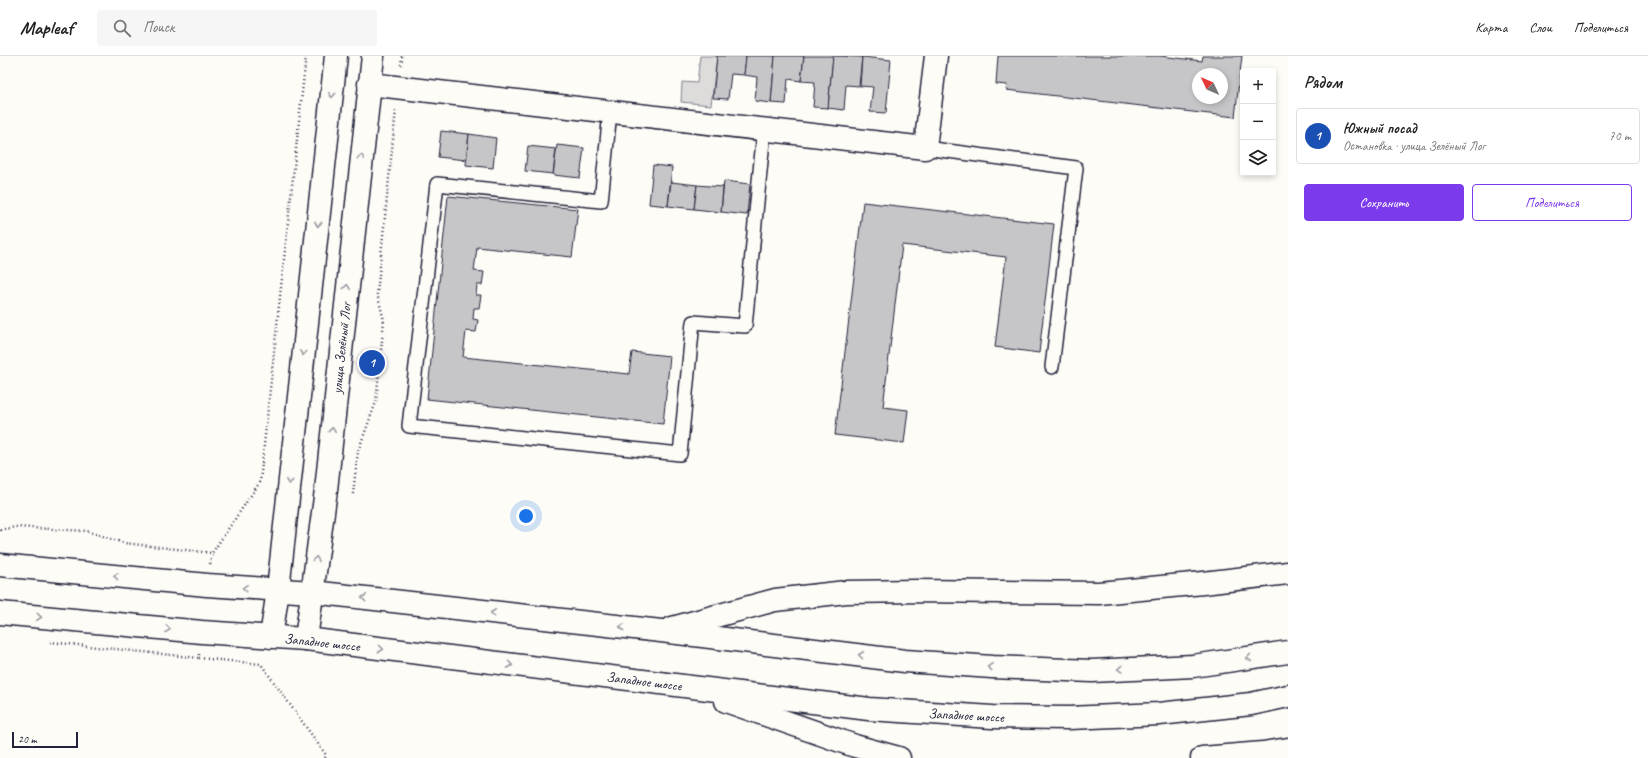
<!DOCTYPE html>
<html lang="ru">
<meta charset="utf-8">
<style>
:root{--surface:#fff;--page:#f6f6f6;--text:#222;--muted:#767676;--line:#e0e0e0;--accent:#7c3aed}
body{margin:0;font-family:Caveat,sans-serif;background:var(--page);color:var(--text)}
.controls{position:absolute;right:12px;top:12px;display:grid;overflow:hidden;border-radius:4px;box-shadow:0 2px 6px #0003}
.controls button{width:36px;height:36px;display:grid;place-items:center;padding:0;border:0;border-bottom:1px solid var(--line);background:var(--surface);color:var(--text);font:20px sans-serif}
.compass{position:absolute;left:1192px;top:12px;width:36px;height:36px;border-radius:50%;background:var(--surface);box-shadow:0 2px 6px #0003;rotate:314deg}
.scale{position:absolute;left:12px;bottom:10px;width:66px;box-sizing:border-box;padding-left:4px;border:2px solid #22223b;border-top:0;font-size:11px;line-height:14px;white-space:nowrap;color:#22223b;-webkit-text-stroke:3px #fdfcf7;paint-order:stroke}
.you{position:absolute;left:526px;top:460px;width:14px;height:14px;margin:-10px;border:3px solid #fff;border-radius:50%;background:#1a73e8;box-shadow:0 0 0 6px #1a73e833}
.badge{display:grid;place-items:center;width:26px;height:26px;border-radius:50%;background:var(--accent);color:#fff;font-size:13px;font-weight:700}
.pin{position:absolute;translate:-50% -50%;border:2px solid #fff;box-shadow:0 1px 4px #0006}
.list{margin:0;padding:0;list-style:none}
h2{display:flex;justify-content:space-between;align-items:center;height:52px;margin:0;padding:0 16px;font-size:17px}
h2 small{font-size:13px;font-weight:400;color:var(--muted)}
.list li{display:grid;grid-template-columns:26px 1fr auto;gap:12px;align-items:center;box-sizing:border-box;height:56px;margin:0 8px 8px;padding:0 8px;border:1px solid var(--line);border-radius:4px}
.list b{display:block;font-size:15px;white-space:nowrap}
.list p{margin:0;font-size:13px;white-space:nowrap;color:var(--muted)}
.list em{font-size:13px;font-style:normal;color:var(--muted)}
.actions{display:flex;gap:8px;padding:12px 16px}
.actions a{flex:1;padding:9px 0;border:1px solid var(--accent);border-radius:4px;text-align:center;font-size:14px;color:var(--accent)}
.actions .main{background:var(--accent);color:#fff}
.icon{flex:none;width:22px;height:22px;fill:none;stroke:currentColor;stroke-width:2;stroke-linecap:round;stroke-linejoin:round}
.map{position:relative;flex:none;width:1288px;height:702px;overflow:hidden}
header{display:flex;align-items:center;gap:24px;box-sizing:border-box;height:56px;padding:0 20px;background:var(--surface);border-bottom:1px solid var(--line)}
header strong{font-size:19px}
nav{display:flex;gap:22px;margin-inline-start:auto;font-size:14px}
.search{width:280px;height:36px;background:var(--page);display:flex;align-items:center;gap:10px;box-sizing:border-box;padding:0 14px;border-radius:4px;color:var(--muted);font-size:15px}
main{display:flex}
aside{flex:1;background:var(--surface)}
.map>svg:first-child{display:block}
</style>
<header>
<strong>Mapleaf</strong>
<div class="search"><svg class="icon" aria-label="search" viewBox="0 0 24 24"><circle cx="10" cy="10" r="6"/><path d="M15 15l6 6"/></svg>Поиск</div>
<nav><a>Карта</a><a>Слои</a><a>Поделиться</a></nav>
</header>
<main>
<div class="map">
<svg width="1288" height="702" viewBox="0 0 1288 702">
<rect width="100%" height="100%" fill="#fdfcf7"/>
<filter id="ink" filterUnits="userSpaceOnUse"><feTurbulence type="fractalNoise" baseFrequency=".025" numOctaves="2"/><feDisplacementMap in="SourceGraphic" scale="8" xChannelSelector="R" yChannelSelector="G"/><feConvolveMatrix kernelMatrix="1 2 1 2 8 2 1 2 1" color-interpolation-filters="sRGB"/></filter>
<g filter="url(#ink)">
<!-- green -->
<polygon fill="#dddcdb" stroke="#807f8b" points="700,0 717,0 711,49 681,46 682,26 697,27"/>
<!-- building -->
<g fill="#c6c6c8" stroke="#22223b" fill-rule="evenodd">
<polygon points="717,0 746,0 744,19 731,18 728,43 713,42"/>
<polygon points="746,0 775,0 771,47 755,45 757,21 744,19"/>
<polygon points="775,0 804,0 801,25 788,23 786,48 771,47"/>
<polygon points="804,0 833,0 828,52 813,51 815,26 801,25"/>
<polygon points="833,0 862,1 859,30 846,29 844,54 828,52"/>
<path d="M998,0h162l42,5 1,-5h39l-7,61 -229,-27 1,-5 -11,-1zM1198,18h24v24h-24z"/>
<polygon points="862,1 891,4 886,57 870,56 873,31 860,30"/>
<polygon points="441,75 469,78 466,104 438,101"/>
<polygon points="469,78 496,82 493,112 466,109"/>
<polygon points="557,89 584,92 580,122 553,119"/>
<polygon points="528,90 556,93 553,118 525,115"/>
<polygon points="653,109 672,111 668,150 649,148"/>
<polygon points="724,125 750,128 747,159 721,156"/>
<polygon points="671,126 697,129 694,153 668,150"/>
<polygon points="697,129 723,131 721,156 694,153"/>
<polygon points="448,140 578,153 572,201 477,191 474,215 484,216 482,229 477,229 476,239 481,239 479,252 474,252 473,263 478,264 476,276 466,275 463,301 629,318 632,296 670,300 663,368 427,343"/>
<polygon points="863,146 1054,168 1039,297 995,291 1006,201 902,189 883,351 908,354 904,387 835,379"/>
</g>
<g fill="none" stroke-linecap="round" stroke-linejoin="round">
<defs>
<g id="lane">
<polyline points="610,56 601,145 437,128 409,370 680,398 693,266 745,270 764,74"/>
<polyline points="925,92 1076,112 1052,311"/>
</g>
<g id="street">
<polyline points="369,28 925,92 936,0"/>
<polyline points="0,509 207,529 312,536 661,575 905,605 992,611 1092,615 1193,610 1288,596"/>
<polyline points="0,557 202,576 306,583 869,653 992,661 1069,662 1159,658 1251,648 1288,640"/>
<polyline points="672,572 775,544 846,536 917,535 1099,537 1203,527 1288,517"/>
<polyline points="271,581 278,534 336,0"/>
<polyline points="306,583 326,434 373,0"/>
<polyline points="726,645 855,690 899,702"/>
<polyline points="1202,702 1263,697 1288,693"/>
</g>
</defs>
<!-- lane casing -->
<use href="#lane" stroke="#22223b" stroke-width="16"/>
<!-- street casing -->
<use href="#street" stroke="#22223b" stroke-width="25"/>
<!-- path -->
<g stroke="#22223b" stroke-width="2.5" stroke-dasharray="1 3" stroke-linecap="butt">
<polyline points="401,9 402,0"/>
<polyline points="353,438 358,395 376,346 384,264 377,238 396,54"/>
<polyline points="0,474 15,471 87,475 124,487 212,497"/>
<polyline points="210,508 212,497 260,426 306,0"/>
<polyline points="50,586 199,602"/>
<polyline points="199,598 199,602 261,608 326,699 325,702"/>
</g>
<!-- lane -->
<use href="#lane" stroke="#fdfcf7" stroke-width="13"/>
<!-- street -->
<use href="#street" stroke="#fdfcf7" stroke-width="22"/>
</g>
<!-- one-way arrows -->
<defs><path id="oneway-chevron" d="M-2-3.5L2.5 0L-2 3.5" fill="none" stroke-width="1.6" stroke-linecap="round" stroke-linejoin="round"/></defs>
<g stroke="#9a9aa2">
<use href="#oneway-chevron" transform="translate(332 39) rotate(96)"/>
<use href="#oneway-chevron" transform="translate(361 101) rotate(-84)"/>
<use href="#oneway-chevron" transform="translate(318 168) rotate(96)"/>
<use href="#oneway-chevron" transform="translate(347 231) rotate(-84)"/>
<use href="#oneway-chevron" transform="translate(303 297) rotate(96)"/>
<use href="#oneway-chevron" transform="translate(332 374) rotate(-84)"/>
<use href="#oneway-chevron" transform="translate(289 426) rotate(96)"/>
<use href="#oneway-chevron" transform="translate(316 503) rotate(-82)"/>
<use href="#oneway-chevron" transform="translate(116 520) rotate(-174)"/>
<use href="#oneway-chevron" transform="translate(245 532) rotate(-176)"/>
<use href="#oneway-chevron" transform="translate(364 542) rotate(-174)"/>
<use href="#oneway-chevron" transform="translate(493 557) rotate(-174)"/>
<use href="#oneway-chevron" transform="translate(39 561) rotate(5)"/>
<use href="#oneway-chevron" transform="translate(622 571) rotate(-174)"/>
<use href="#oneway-chevron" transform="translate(168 573) rotate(5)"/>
<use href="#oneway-chevron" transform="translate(381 593) rotate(7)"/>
<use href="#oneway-chevron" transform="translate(861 599) rotate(-173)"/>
<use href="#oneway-chevron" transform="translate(1249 602) rotate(172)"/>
<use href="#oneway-chevron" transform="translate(510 609) rotate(7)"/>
<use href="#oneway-chevron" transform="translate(990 611) rotate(-177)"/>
<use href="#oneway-chevron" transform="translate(1120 613) rotate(177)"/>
</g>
</g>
<g text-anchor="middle" stroke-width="4" stroke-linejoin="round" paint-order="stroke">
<!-- street labels -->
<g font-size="14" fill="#22223b" stroke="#fdfcf7">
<text transform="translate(341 292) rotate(-84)" y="5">улица Зелёный Лог</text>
<text transform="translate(322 586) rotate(6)" y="5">Западное шоссе</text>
<text transform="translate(644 625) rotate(7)" y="5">Западное шоссе</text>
<text transform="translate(966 659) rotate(3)" y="5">Западное шоссе</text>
</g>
</g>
</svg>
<div class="controls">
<button>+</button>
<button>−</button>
<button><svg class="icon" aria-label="layers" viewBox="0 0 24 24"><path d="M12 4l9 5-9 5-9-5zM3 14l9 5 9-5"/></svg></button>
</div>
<svg class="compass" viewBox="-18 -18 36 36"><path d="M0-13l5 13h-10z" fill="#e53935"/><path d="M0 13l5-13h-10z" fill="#767676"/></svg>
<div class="scale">20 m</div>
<div class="you"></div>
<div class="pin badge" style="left:372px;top:307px;background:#1a4fb4">1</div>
</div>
<aside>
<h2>Рядом<small></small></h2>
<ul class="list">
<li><span class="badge" style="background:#1a4fb4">1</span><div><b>Южный посад</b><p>Остановка · улица Зелёный Лог</p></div><em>70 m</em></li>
</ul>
<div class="actions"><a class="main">Сохранить</a><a>Поделиться</a></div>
</aside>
</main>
